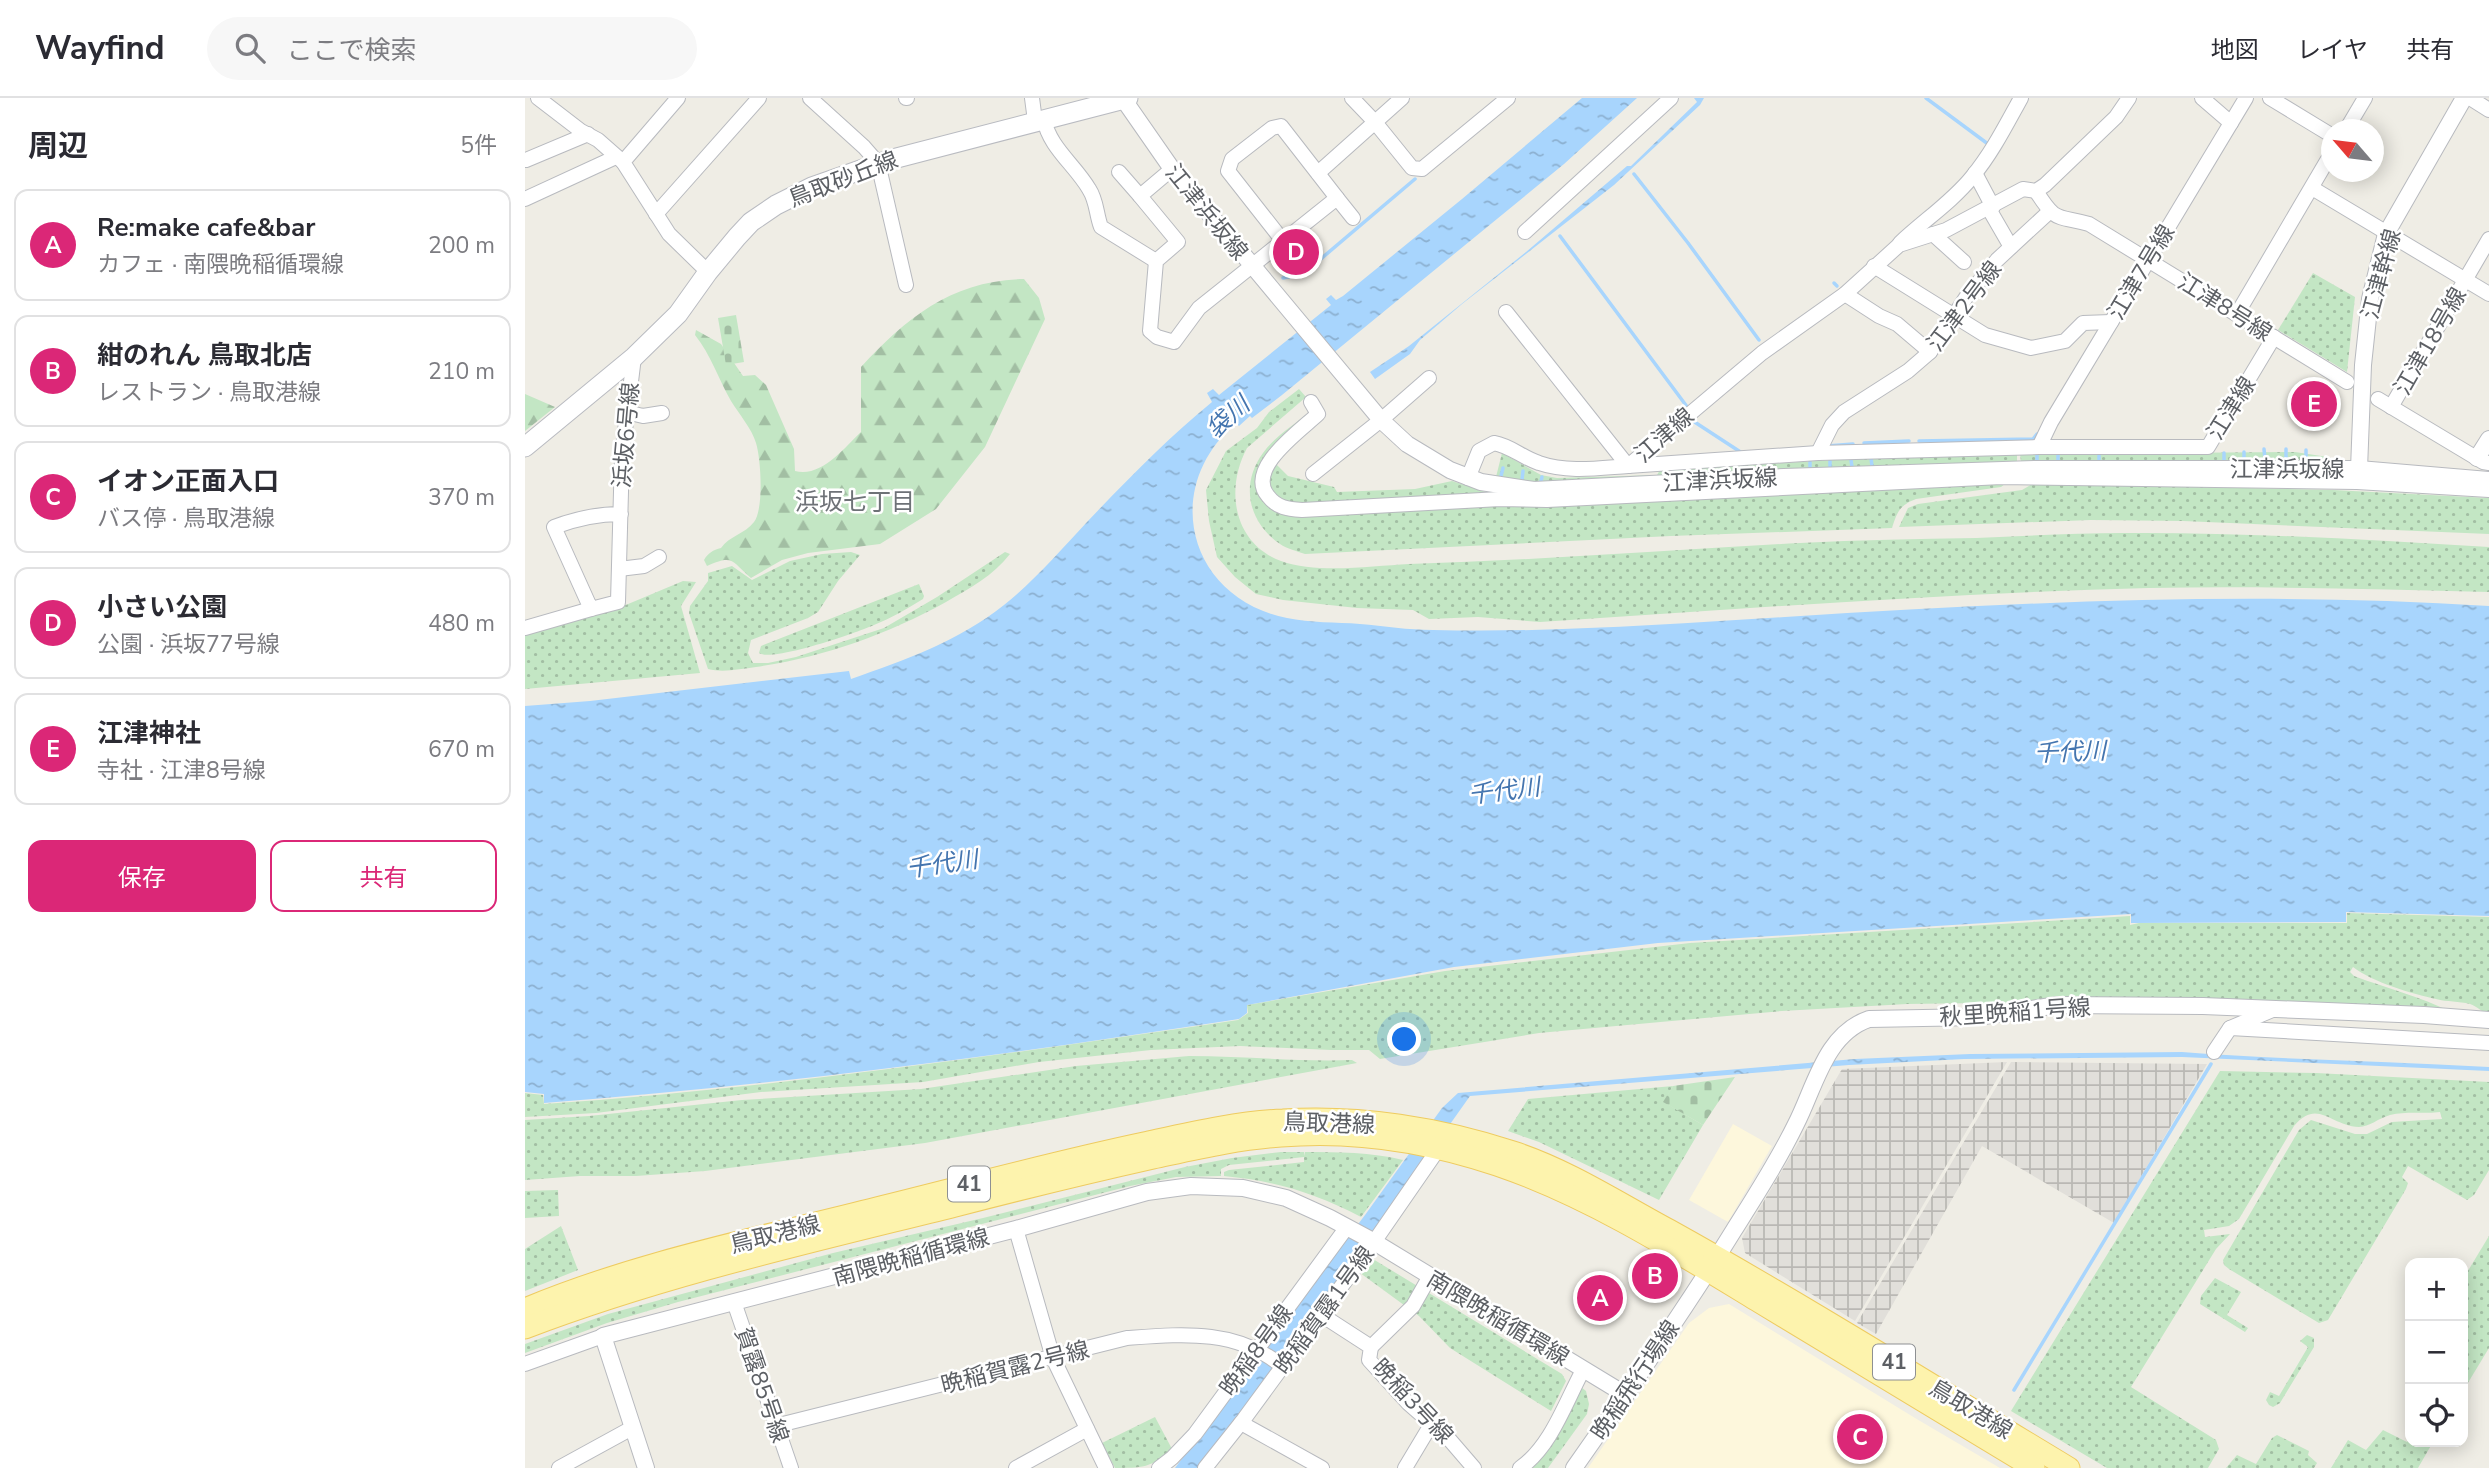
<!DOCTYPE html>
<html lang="ja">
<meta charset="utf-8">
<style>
:root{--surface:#fff;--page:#f7f7f7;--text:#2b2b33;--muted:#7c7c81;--line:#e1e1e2;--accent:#db2777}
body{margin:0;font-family:"Nunito Sans","Noto Sans JP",sans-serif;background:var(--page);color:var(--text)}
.controls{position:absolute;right:21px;bottom:21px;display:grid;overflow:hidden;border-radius:14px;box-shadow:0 4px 18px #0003}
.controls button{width:63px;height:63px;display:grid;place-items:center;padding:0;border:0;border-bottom:2px solid var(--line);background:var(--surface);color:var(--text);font:35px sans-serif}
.compass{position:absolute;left:1796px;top:21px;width:63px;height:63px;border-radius:50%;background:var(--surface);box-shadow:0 4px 18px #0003;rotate:298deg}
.you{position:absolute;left:880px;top:942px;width:24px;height:24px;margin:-18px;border:5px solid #fff;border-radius:50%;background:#1a73e8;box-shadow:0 0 0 10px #1a73e833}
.badge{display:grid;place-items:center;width:46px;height:46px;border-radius:50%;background:var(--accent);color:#fff;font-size:23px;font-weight:700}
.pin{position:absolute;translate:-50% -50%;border:4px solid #fff;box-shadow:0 2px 7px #0006}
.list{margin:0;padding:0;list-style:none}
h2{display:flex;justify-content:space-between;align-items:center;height:91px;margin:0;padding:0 28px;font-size:30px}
h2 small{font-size:23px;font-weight:400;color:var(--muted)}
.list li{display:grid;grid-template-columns:46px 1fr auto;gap:21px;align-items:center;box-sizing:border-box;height:112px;margin:0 14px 14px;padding:0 14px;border:2px solid var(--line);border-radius:14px}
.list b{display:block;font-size:26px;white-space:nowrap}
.list p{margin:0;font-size:23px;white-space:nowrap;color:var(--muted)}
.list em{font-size:23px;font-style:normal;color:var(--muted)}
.actions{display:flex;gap:14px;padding:21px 28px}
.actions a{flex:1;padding:16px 0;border:2px solid var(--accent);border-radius:14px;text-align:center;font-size:24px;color:var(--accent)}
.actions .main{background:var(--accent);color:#fff}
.icon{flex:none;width:38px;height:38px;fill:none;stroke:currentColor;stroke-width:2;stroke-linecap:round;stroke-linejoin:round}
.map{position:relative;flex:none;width:1964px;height:1370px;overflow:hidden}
header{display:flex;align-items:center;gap:42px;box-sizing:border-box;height:98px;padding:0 35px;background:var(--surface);border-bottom:2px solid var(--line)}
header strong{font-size:33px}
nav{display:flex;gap:38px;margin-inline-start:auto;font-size:24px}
.search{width:490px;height:63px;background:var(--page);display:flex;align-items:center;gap:18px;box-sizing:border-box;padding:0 24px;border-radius:38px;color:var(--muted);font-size:26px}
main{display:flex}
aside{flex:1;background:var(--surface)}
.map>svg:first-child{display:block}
</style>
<header>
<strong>Wayfind</strong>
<div class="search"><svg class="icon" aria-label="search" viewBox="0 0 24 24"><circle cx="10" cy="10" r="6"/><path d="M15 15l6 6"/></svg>ここで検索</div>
<nav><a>地図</a><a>レイヤ</a><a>共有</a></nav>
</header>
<main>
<aside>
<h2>周辺<small>5件</small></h2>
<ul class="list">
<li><span class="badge">A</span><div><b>Re:make cafe&amp;bar</b><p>カフェ · 南隈晩稲循環線</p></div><em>200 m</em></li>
<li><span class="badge">B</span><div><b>紺のれん 鳥取北店</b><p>レストラン · 鳥取港線</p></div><em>210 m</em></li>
<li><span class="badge">C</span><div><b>イオン正面入口</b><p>バス停 · 鳥取港線</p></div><em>370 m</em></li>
<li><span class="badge">D</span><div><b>小さい公園</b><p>公園 · 浜坂77号線</p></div><em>480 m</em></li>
<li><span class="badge">E</span><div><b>江津神社</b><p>寺社 · 江津8号線</p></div><em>670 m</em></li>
</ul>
<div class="actions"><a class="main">保存</a><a>共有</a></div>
</aside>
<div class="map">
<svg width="1964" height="1370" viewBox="0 0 1964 1370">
<defs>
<pattern id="industrial-grid" width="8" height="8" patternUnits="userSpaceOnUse" patternTransform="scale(1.75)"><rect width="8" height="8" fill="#e1dfda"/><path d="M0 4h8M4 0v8" fill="none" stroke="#bab8b4"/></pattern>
<pattern id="green-dots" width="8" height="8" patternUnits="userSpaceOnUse" patternTransform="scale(1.75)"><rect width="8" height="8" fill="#c3e6c4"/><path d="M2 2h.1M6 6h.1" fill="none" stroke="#a2bea3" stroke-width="1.8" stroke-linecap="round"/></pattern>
<pattern id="forest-firs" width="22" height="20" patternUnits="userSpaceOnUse" patternTransform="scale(1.75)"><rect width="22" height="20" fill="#c3e6c4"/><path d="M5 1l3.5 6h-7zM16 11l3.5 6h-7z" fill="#a2bea3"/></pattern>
<pattern id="cemetery-stones" width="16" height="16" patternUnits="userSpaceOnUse" patternTransform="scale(1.75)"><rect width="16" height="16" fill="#c3e6c4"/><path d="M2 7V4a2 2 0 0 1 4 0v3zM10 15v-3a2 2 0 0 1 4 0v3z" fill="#a2bea3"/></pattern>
<pattern id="water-ripples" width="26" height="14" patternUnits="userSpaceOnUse" patternTransform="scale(1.75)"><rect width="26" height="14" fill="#a8d5fd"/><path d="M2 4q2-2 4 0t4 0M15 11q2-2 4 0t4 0" fill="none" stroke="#8cb0d0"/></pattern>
</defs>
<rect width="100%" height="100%" fill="#efede5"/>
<!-- commercial -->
<g fill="#fdf7dc">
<polygon points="1208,1026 1247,1048 1203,1124 1164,1102"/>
<polygon points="1204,1206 1390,1320 1475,1370 1063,1370 1164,1225 1184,1210"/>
</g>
<!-- industrial -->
<g fill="url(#industrial-grid)">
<polygon points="1482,964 1330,1223 1220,1155 1217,1140 1317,971"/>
<polygon points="1486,964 1682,966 1589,1125 1457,1048 1351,1236 1332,1225"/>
</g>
<!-- green -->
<g fill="url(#green-dots)">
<polygon points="1788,175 1830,199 1822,274 1753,232"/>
<path d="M774,291l7,8 -59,51c-22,41 -14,95 34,113 36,13 90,5 128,3 130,-4 261,-14 391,-21 59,-3 117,-4 176,-5 49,-2 99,-5 148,-5 122,-1 244,7 365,14v45c-113,-3 -226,-6 -340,-4 -203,5 -406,21 -609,34l-62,-5 -49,2 -16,-9 -56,-2 -74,-8 -27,-6 -21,-17 -18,-20 -8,-36 -3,-31 20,-39 31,-23 12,-16z"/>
<path d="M788,311l-52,57 10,40 734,-22 -4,3 -85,12c-16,6 -19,13 -24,29l-221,8 -366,18c-8,-3 -18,-5 -25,-10 -32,-22 -40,-60 -17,-91 12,-17 34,-30 50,-44z"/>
<polygon points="1770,354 1803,359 1799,364 1496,364 1495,356"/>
<polygon points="977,355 1016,377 1032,380 1132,377 1135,372 1342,360 1492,355 1492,364 1019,385 1001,384 971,379"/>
<polygon points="749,364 763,378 809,389 812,394 890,391 927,383 967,396 826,406 756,404 743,392 742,374"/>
<polygon points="1509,385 1808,392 1964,400 1964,436 1658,423 1566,422 1374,429 1383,410 1393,406 1497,392"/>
<path d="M326,454l9,3 -22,26 -20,31 -10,6 -57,22 -3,13 5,10h15l28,-6 88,-29 53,-31 68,-45 5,2c-17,22 -40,34 -64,48 -60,33 -122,55 -190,65 -16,2 -33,6 -48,2l-19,-56 1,-7 18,-25v-8l24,-7 20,14 38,-19 32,-7z"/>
<polygon points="158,483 171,484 156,508 175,575 0,591 0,536 96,509"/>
<path d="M394,486l5,12 -1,3c-16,10 -32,19 -49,26 -18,8 -101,37 -115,28l2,-7z"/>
<path d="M1822,815l142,4v97c-8,-2 -12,-8 -19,-10 -11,-3 -23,-2 -34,-5 -23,-5 -64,-17 -83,-32l-3,5 4,4c32,12 68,21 97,36l-403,-10 -141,2 -125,7 -243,22 -159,26 -11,-9h-38l-91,-4 -89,4 -112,12 -116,20 -162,10 -165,21 -71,4v-24l18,2 1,9c232,-16 464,-50 694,-84l10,-7 -1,-8 198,-34 245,-28 440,-27v9l9,-2h208z"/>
<path d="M664,958c55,0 109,6 163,4l5,3 -432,80 -220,28 -69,5h-56l-55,4v-60l64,-4 153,-16 179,-11 155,-23z"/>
<path d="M1695,973l96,2 173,9v88l-15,25 -7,5 -59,-34 -6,11 6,6 -2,6 -78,131 -9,3 -90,-54 -5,-4 -1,-5 76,-130 12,-10 44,14h12l25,-12 50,-3 -2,-7c-17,2 -34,-1 -50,3 -11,3 -21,12 -31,12 -29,-1 -41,-29 -65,-1l-55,93 -10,7 -25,4 1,7 25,-3 -14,15 -85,138 85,53 3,9 -11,19h-101l-96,-57z"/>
<polygon points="1148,988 1139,1004 1178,1027 1134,1102 1014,1044 983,1033 1003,1001"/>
<path d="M756,1054h23v4l1,-4c33,0 66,0 98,8l-42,57c-46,-24 -85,-36 -137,-41v-4l5,-2 75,-8v-5l-75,8 -8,4v7l-45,1 -46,9 -452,116 -71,21 -82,30v-9l83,-30 225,-61 150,-35 202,-51 47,-9z"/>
<polygon points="33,1092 34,1118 0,1120 0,1093"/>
<polygon points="36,1128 53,1172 0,1193 0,1151"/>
<polygon points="1964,1138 1964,1250 1938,1293 1938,1181"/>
<polygon points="843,1158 1037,1276 1041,1283 1026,1313 925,1250 894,1218 831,1172"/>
<polygon points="1690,1180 1716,1194 1702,1217 1723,1230 1720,1234 1675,1206 1676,1198"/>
<polygon points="1782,1237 1789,1240 1789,1249 1755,1305 1748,1309 1744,1307 1741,1302 1745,1294 1754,1298 1783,1249 1775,1243"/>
<polygon points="1056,1289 1061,1293 1064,1306 1062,1316 1023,1370 1003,1370"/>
<path d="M630,1319l17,32c-18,19 -33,19 -57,19l-13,-25z"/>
<polygon points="1858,1332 1882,1344 1885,1339 1885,1344 1908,1344 1893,1370 1806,1370 1823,1342 1841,1352"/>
<polygon points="1752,1337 1784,1353 1783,1357 1792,1365 1789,1370 1701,1370 1712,1357 1731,1366 1747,1340"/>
</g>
<!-- forest -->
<g fill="url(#forest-firs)">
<path d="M499,181l15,19 6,21 -60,128 -49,62 -56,35 -72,9 -26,7 -31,18c-20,-17 -17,-24 -44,-12l-3,-6c4,-7 9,-10 17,-12 8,-12 24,-14 33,-26 10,-13 7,-63 2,-79 -4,-14 -17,-29 -25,-42 -12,-21 -20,-46 -36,-66l1,-5 25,14 22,32 12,-1 11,10 28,64 1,22c26,7 49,-23 66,-39v-65c46,-50 92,-87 163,-88z"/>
<polygon points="0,296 30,309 0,333"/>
</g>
<!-- cemetery -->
<g fill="url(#cemetery-stones)">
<polygon points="211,217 219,264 201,267 193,220"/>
<polygon points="1210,979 1178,1027 1138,1004 1148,988"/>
</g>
<!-- water -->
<g fill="url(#water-ripples)">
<path d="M1057,0h55l-73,66 -282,231 -30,23 -2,-2 -11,10 -3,-3c-76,65 -48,175 51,195 23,5 49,4 73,6 24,2 48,6 73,6 117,3 234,-6 352,-13 234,-15 470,-26 704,-11v310l-143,-4v10l-215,1v-9l-473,29 -204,24 -207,38v8l-8,6c-231,36 -463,66 -695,84v-9l-19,-2v-386l65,-5 259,-30 2,8c54,-19 108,-38 153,-74 30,-24 57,-55 83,-83 41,-43 81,-84 125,-120l-5,-9 6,-4 6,6 112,-90 -5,-6 5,-4 5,5 7,-4 119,-97z"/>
<polygon points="1169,0 1179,0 1175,7 1089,87 937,206 895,242 885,256 850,281 845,274 884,248 1001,154 1102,68 1106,68 1172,4"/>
<path d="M1657,954c102,8 205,9 307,15v4l-307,-14 -218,2 -115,6 -379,31 -112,158 -158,214h-25l190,-253 77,-107 16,-15 397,-34 115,-5z"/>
</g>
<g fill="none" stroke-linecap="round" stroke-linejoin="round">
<!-- stream -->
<g stroke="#a8d5fd" stroke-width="3.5">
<polyline points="1401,0 1463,46"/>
<polyline points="1109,76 1163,145 1234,242"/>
<polyline points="1035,138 1163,310"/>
<polyline points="758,180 778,176 890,81"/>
<polyline points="1309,185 1312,188"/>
<polyline points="1165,321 1217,355"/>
<polyline points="1394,343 1508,341 1512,336"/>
<polyline points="1339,345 1384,343"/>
<polyline points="1302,348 1328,346"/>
<polyline points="1739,351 1740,362"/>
<polyline points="1761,351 1761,362"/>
<polyline points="1781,352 1781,362"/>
<polyline points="1346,360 1347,368"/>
<polyline points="1326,362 1327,369"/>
<polyline points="1533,362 1533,356"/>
<polyline points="1574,362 1574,356"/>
<polyline points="1699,362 1699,355"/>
<polyline points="1305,363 1305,370"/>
<polyline points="1512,363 1512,357"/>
<polyline points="1719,363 1719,354"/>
<polyline points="1285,364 1285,371"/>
<polyline points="976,378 978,370"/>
<polyline points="997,382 998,373"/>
<polyline points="1016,383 1017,379"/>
<polyline points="1489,1292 1686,966"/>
</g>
<defs>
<g id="minor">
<polyline points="13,0 56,33 73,42 98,64"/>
<polyline points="153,0 98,64 144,136 183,174"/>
<polyline points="285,0 339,49 353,65 381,187"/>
<polyline points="381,0 382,0"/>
<polyline points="507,0 510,23"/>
<polyline points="827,0 849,23 887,70 897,71 983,0"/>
<polyline points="1604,0 1591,19 1520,87 1511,93 1498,91 1421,132 1374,147 1320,196 1237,255 1103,368 1293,355 1514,349 1683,349 1749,239"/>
<polyline points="1677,0 1706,25"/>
<polyline points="1745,0 1806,37"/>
<polyline points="1945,0 1964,12"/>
<path d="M519,21c5,28 31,46 45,70 8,12 7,25 12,38l55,34"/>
<polyline points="1821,32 1840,0"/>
<polyline points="1,62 63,36"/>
<polyline points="647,71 615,98 653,144 631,163 625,233 632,239 649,244 674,210 812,100 828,120"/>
<polyline points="594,74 615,98"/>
<polyline points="793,75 877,0"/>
<polyline points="1450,75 1468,109"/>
<polyline points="1787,90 1964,196"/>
<path d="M1511,93c20,32 20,24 53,33l258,158"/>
<polyline points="0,101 91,59"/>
<polyline points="1464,111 1486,149"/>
<polyline points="131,116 234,0"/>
<polyline points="1000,134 1146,0"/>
<polyline points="1408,136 1439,164"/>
<polyline points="758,143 703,73 707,61 747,30 756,28 812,100"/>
<path d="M1375,145c23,-22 52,-41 72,-66 20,-24 34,-52 49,-79"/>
<polyline points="1349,168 1460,237 1506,250 1540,243 1558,225 1586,224"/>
<polyline points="1320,196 1354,218 1372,226 1405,254"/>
<polyline points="981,214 1103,368"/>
<polyline points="1712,216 1806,56"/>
<polyline points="1853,301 1958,364 1964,365"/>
<path d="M786,304l7,12c-18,17 -73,55 -50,82 9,12 20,13 34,14l198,-11 47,1 454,-23 356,5 132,8"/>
<polyline points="1866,309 1964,141"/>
<polyline points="101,314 118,318 137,315"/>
<polyline points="1514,349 1526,324 1721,0"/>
<polyline points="1293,355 1307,327 1319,314 1383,273 1405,254 1442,198 1472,162 1524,114"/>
<polyline points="788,376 856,322 904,280"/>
<path d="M943,380l11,-27 15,-8c17,3 29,15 45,20 29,10 60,5 89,3"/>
<path d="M96,416c-23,0 -46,5 -67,13l37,82 27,-7 4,-147 12,-98"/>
<polyline points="94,471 119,468 134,459"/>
<polyline points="0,530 66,511"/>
<polyline points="1705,930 1964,945"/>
<polyline points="1689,954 1705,930 1750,911"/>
<polyline points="491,1131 528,1260 581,1370"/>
<polyline points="209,1204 266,1370"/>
<polyline points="795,1216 846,1249 844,1262 883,1305 924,1341 949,1370"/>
<polyline points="846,1249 888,1208 905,1178"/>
<polyline points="0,1266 78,1238"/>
<polyline points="716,1325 797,1370"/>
<path d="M250,1328l352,-88c57,-4 109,-9 155,28"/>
<polyline points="34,1370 107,1330"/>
<polyline points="491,1370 562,1331"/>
<polyline points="634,1370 647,1360 670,1336 822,1129"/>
<polyline points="680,1370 719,1321 849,1144 914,1050"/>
<polyline points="880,1370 907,1325"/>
<path d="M995,1370c31,-21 46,-67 63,-98"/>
</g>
<g id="tertiary">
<polyline points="599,2 647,71 856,322 882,346 925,372 956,384 1009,392 1259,379 1510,371 1834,371 1964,382"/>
<polyline points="1952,360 1964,341"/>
<polyline points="1834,371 1838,267 1845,201 1861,136 1939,0"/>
<polyline points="121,1370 78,1238 491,1131 622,1094 666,1088 718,1090 761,1100 805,1120 846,1142 1101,1297"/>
<path d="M1049,1370c55,-78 110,-157 160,-238 22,-35 44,-69 62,-106 19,-37 29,-90 73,-105l108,-2 81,-12 145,1 221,9 65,5"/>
</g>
<polyline id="secondary" points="0,349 109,259 153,216 183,174 212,139 226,124 251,107 287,89 364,62 603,0"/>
<g id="primary">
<path d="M0,1211c112,-47 234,-71 352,-101 89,-22 177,-46 267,-65 46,-10 92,-21 139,-23 76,-5 157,8 230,32 55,18 104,50 156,78 135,75 267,158 400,238"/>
<path d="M0,1230c139,-53 286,-86 430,-122 66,-17 131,-33 198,-48 42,-9 84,-19 128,-22 72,-6 147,6 216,29 91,31 177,85 259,135 93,56 186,112 278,168"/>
</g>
</defs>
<!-- minor casing -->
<use href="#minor" stroke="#b8babf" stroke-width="16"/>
<!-- tertiary casing -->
<use href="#tertiary" stroke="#b8babf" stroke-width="18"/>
<!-- secondary casing -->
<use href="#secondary" stroke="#b9bbc1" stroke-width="21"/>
<!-- primary casing -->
<use href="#primary" stroke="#eecb60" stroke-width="23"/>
<!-- minor -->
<use href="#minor" stroke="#fff" stroke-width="14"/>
<!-- tertiary -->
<use href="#tertiary" stroke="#fff" stroke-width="16"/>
<!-- secondary -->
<use href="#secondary" stroke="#fff" stroke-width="19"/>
<!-- primary -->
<use href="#primary" stroke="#fdf3ad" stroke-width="21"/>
</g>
<g text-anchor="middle" stroke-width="5" stroke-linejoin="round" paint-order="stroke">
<!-- shield labels -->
<g fill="#fff" stroke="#8e9093" stroke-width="2">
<rect x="423" y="1068.5" width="42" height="35" rx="5"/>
<rect x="1348" y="1246.5" width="42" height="35" rx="5"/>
</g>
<g font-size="21" font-weight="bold" fill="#5d6065">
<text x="444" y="1093">41</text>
<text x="1369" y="1271">41</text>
</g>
<!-- street labels -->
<g font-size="23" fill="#5d6065" stroke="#fff">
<text transform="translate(318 81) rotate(-21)" y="8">鳥取砂丘線</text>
<text transform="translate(682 114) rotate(51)" y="8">江津浜坂線</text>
<text transform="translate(1616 174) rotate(-59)" y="8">江津7号線</text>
<text transform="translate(1856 176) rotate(-75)" y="8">江津幹線</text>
<text transform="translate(1439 208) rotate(-53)" y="8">江津2号線</text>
<text transform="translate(1700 209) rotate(32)" y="8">江津8号線</text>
<text transform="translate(1905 243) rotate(-60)" y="8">江津18号線</text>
<text transform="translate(1706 310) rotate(-58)" y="8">江津線</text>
<text transform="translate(101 337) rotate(-85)" y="8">浜坂6号線</text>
<text transform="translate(1139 337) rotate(-41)" y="8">江津線</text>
<text x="1762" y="379">江津浜坂線</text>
<text transform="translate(1195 382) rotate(-3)" y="8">江津浜坂線</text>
<text transform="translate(1490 914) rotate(-4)" y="8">秋里晩稲1号線</text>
<text transform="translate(804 1025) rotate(2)" y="8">鳥取港線</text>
<text transform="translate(250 1136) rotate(-14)" y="8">鳥取港線</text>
<text transform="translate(386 1159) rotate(-15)" y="8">南隈晩稲循環線</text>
<text transform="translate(799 1212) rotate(-54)" y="8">晩稲賀露1号線</text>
<text transform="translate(973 1220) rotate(31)" y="8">南隈晩稲循環線</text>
<text transform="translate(731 1252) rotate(-54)" y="8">晩稲8号線</text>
<text transform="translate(490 1269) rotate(-14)" y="8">晩稲賀露2号線</text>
<text transform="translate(1110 1282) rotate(-56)" y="8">晩稲飛行場線</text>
<text transform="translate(237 1287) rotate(71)" y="8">賀露85号線</text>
<text transform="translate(888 1303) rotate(47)" y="8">晩稲3号線</text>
<text transform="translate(1446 1311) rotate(31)" y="8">鳥取港線</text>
</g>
<!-- water labels -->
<g font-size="24" font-style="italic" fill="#4475af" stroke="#fff">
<text transform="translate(703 319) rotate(-42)" y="8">袋川</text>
<text transform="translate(1545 654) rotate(-2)" y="8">千代川</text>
<text transform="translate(979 693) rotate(-7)" y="8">千代川</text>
<text transform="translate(417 766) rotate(-8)" y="8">千代川</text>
</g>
<!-- neighbourhood labels -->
<g font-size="24" fill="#6e7277" stroke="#fff">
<text x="330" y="412">浜坂七丁目</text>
</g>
</g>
</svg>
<div class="controls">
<button>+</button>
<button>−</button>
<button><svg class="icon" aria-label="locate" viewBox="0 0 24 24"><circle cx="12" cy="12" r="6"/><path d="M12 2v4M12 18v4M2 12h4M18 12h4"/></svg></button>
</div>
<svg class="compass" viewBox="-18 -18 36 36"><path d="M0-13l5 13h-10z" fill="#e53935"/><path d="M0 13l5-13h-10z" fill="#7c7c81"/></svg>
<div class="you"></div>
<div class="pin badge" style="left:1075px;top:1200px">A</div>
<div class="pin badge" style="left:1130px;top:1178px">B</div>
<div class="pin badge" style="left:1335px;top:1339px">C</div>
<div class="pin badge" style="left:771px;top:154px">D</div>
<div class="pin badge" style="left:1789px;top:306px">E</div>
</div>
</main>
